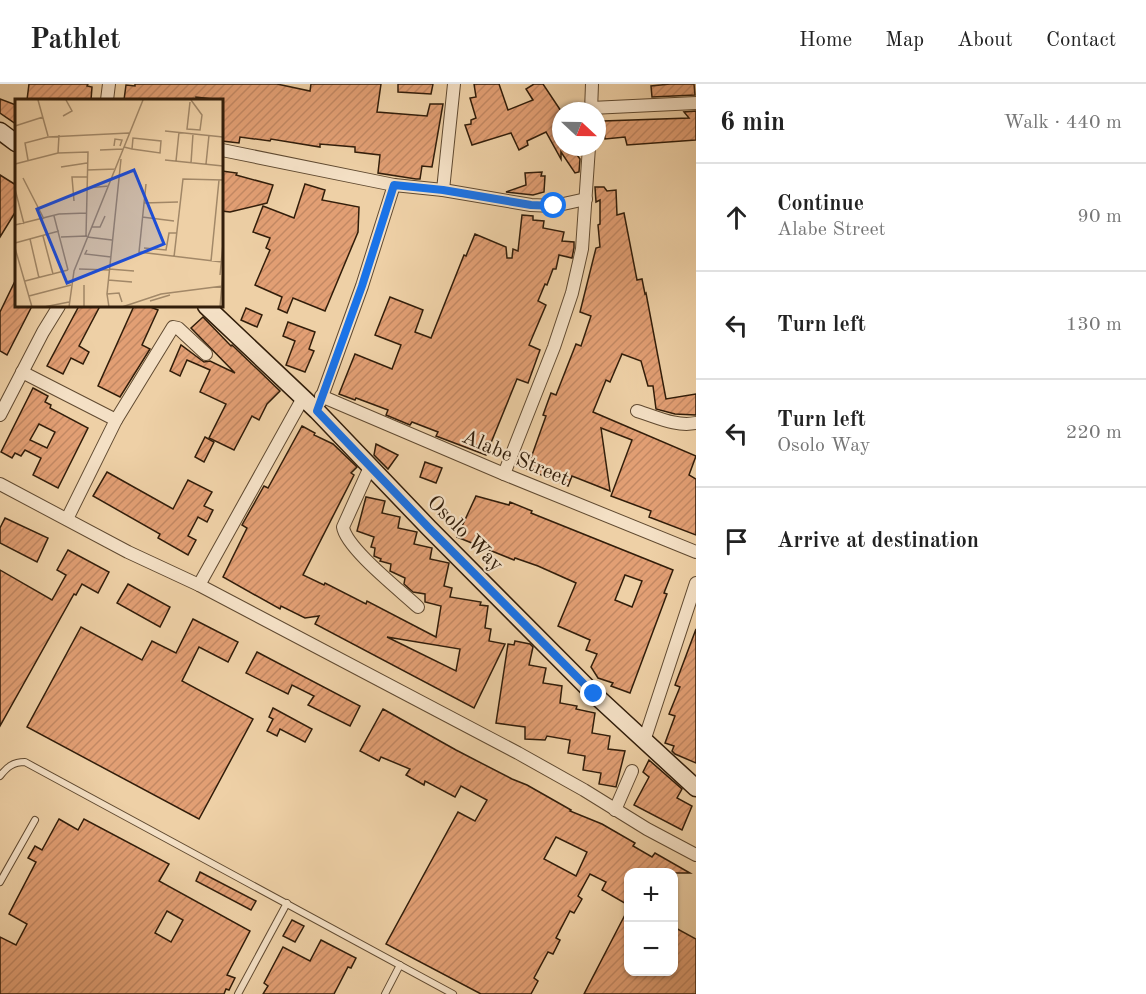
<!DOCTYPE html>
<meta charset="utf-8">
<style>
:root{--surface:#fff;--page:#f6f6f6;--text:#222;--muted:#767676;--line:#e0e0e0}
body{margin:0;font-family:"Old Standard TT",serif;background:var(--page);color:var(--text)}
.controls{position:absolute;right:18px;bottom:18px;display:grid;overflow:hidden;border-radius:12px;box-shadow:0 2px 4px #0004}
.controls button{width:54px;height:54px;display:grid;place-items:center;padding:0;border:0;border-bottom:2px solid var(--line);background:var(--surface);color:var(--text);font:30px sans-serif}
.compass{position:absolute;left:552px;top:18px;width:54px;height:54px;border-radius:50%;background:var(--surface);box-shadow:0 2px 4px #0004;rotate:112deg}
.stop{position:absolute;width:18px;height:18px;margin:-14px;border:4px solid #1a73e8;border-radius:50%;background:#fff}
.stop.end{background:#1a73e8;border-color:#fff;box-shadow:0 2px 6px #0008}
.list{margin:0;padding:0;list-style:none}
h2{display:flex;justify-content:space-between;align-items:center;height:78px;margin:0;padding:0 24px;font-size:26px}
h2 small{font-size:20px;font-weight:400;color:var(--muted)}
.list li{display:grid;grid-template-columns:39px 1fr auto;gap:18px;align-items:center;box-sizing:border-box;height:108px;padding:0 24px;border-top:2px solid var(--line)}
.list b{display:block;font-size:22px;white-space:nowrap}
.list p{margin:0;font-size:20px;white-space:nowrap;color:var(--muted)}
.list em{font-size:20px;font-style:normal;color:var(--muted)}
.icon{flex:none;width:33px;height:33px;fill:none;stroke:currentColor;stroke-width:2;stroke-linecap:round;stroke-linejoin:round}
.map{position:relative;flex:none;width:696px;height:910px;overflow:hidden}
header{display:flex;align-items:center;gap:36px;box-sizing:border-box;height:84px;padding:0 30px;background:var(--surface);border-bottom:2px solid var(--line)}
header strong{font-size:28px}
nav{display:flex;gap:33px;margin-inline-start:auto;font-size:21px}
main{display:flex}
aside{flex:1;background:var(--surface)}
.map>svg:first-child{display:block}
</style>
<header>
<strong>Pathlet</strong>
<nav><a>Home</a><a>Map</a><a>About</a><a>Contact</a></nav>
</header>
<main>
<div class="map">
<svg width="696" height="910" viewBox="0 0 696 910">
<defs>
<pattern id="building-hatch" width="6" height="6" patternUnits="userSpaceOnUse" patternTransform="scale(1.5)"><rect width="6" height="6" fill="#e29f74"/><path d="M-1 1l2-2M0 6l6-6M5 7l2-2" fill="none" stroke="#c28863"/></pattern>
</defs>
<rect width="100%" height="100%" fill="#eed0a6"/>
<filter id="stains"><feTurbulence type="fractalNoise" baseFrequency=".00333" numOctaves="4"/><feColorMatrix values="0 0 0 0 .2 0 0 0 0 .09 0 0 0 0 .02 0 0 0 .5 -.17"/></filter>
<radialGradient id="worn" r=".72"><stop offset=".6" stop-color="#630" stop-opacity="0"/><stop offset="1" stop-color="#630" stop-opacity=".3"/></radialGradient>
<!-- building -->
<g fill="url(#building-hatch)" stroke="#311d0a" stroke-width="1.5" fill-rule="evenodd">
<polygon points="29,0 88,0 87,2 92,3 91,16 27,16"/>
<polygon points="135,0 277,0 310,7 311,0 381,0 377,28 427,32 430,20 443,20 432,83 422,82 420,95 416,95 378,89 380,71 355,68 355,63 320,60 320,63 271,55 270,57 240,53 239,59 222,57 222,16 196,13 196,16 124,16 126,1 135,2"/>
<polygon points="398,0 433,0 431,10 398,8"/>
<polygon points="474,0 499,0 508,26 533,16 526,5 534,0 543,0 561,27 561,63 581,63 580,67 577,71 580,75 579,88 575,89 561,68 561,75 546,48 527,57 528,61 519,66 511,49 472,61 465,41 471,40 471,36 476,34 470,14 476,13"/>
<polygon points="670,0 694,0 695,11 652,13 651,2"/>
<polygon points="0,15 16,21 16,40 0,29"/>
<polygon points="696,27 696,56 627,61 625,53 605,55 603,37 689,34 684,28"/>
<polygon points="222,87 237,89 236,91 273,101 267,119 230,128 222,127"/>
<polygon points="542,88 541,92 545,92 544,108 533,111 506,108 526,101 525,89"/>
<polygon points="0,91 16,101 16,127 0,153"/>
<polygon points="305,100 325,106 322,116 359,123 358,148 325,227 293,214 287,229 278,225 282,213 255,201 270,166 266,164 270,154 253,148 263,122 294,134"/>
<polygon points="595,103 604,103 607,107 616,106 617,131 624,129 637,196 642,195 645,210 646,209 666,315 696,310 696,331 675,330 656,325 653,302 648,302 641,277 622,270 610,298 606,296 593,328 696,372 689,391 696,395 696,451 649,433 651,427 611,412 632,356 601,344 610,407 572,392 568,402 527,385 546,332 543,331 551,309 556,311 576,260 581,262 591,232 580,228 596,164 600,163 598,141 600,140 600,116 596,118"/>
<polygon points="522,131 533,132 533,136 544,137 543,144 564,148 562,157 574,158 574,164 572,174 559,171 556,185 553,185 547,201 545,200 538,217 546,221 529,261 540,266 528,299 517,295 486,371 436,352 438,348 412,338 410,341 386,331 388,326 356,314 355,316 339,310 355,270 392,285 401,261 375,251 390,213 423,226 415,248 431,254 464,171 466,172 475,150 506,163 507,174 512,174 513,165 518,167"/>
<polygon points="16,195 16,222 32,222 7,271 0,267 0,228"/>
<polygon points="79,222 100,222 79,262 89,268 83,280 71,274 63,290 47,282"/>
<polygon points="134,222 148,222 158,226 142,261 150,265 120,313 98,302"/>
<polygon points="246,224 262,231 257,243 241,236"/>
<polygon points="203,233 231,262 232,261 280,307 267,320 259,336 252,332 234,366 209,354 226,320 200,308 210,286 187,276 180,292 170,287 181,261 204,278 210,277 235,289 191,244"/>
<polygon points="288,238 315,248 309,265 314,267 305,288 286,281 295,257 283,252"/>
<path d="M33,304l15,8 -3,6 6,3 -1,3 38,20 -30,60 -25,-13 8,-17 -16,-8 -4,6 -6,-3 -3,5 -11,-6zM39,340l16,8 -8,16 -17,-8z"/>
<path d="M302,342l13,7 -1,2 19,9 24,23 -6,6 3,2 -51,100 21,10 1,-2 41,21 1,-3 69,36 5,-31 -16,-4v-8l-12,-2 -9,-8 1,-6 -15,-7 1,-7 -11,-3 1,-2 -7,-3 1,-8 -4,-1 3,-10 -17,-6 9,-34 19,4 -3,12 18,4 -2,11 19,4 -3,12 18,4 -2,11 19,4 -5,23 8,2 -2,9 31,5 -1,3 8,1 -3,22 6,1 -2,12 16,3 -31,64 -159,-84 4,-8 -14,2 -24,-12 -1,3 -57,-32 24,-49 -5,-3 22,-39 4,2zM387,553l73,12 -4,22z"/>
<polygon points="205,353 214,358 204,378 195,373"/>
<polygon points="376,360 398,371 388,385 374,371"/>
<polygon points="425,378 442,384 436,399 420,393"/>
<polygon points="107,388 173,425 188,396 212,408 204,422 213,426 207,438 198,433 188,452 196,456 188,471 158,454 160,450 93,412"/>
<path d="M476,412l33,9 1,-3 22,9 -1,2 142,57 -9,23 3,1 -37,99 -19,-7 2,-3 -15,-5 -7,-11 6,-13 -11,-4 4,-10 -32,-14 18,-43 -38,-17 -23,-8 -1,2 -57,-23zM625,491l17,6 -10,26 -17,-7z"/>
<polygon points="5,434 48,454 37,478 0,459 0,444"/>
<polygon points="68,466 109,488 98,509 82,500 76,511 74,510 0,642 0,486 52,516 66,491 57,486"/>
<polygon points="128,500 170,523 160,543 117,519"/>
<polygon points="193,535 238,558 228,578 199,563 182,597 253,635 199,735 27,643 81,543 142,576 152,557 176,569"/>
<polygon points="696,545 696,679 675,670 672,667 674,662 665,659 675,632 669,630 680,603 675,601"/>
<polygon points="515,557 530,560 533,563 529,581 546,584 543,599 562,602 560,619 577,622 576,625 595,629 592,649 610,652 608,665 625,667 616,703 599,700 601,689 583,686 585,672 568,669 570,656 547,652 545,656 525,655 525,643 496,639 508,560 514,561"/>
<polygon points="257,568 360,622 350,642 308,621 314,612 292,601 288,610 246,589"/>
<polygon points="273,624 312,645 305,658 280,645 277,652 267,647 273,635 269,633"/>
<path d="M383,625l73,41 56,29 15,6 44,25 -1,1 32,13 33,19 -2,3 19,11 3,-4 35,20h-62v32l-26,-15 4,-8 -16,-8 -12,22 4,3 -8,14 -4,-2 -14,27 4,2 -7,14 -5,-2 -14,26 4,3 -7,13h-50l-95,-50 72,-132 17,9 12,-21 -26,-14 -6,11 -30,-16 -1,4 -18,-10 4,-6 -29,-12 -2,4 -19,-10zM556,753l31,15 -11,24 -32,-17z"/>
<polygon points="649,676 682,705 677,714 692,722 682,746 634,721 649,693 643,688"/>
<path d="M59,735l19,11 6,-11 85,45 -10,17 91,50 -23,44 8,3 -6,12 -3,-1 -2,5h-224v-57l16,8 11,-21 -18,-10 27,-52 -8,-4 7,-12 7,4zM167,827l16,9 -12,22 -16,-9z"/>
<polygon points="200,788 256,817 251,826 196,797"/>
<polygon points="628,825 628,888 674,888 674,843 696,855 696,910 584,910"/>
<polygon points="292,836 304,842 295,858 283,852"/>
<polygon points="321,856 356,874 351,884 348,883 334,910 263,910 268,902 264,899 283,863 310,877"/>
</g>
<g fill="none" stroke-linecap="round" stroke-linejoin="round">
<defs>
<g id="service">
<path d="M0,692c7,-9 13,-14 25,-14l428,232"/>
<polyline points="0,798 35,736"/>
<polyline points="238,910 287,819"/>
<polyline points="385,910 400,881"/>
</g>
<g id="minor">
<polyline points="107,16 109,0"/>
<polyline points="591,24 696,19"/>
<polyline points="591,27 592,0"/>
<polyline points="222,66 394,101 443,106 531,121 554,122 586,115"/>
<polyline points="443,106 454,0"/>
<polyline points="22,288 116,336"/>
<polyline points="321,312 504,390 696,468"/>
<polyline points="320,318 362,202 394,101"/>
<path d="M637,327c20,6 39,16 59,12"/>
<polyline points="0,331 43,248 59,222"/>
<path d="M370,383l-27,60c3,21 58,64 75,80"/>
<polyline points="504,390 554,263 572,209 582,165 589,63"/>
<polyline points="0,400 128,468 199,501 518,669 584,706 647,745 696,771"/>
<polyline points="67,435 116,336 173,243 178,244 206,270"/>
<polyline points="199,501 303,314"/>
<polyline points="644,657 696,499"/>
<polyline points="615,726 632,687"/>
</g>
<g id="secondary">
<polyline points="0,47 16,59"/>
<polyline points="206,222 317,327 429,444 594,610 696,704"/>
</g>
</defs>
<!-- service casing -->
<use href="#service" stroke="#604a31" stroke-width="8"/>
<!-- minor casing -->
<use href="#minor" stroke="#604a31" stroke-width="14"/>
<!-- secondary casing -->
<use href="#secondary" stroke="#311d0a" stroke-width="19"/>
<!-- service -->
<use href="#service" stroke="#f4e0c5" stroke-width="6"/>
<!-- minor -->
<use href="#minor" stroke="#f4e0c5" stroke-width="12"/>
<!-- secondary -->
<use href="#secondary" stroke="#f4e0c5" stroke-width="16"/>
</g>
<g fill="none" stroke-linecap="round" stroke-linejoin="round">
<!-- route -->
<polyline stroke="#1a73e8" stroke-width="8" points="554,122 531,121 443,106 394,101 362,202 317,327 429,444 594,610"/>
</g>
<g text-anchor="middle" stroke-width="4.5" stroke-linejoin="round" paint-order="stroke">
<!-- street labels -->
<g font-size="21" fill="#311d0a" stroke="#f4e0c5">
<text transform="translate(516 373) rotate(23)" y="7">Alabe Street</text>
<text transform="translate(466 449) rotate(45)" y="7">Osolo Way</text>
</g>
</g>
<!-- overview -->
<g transform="translate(15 15)">
<rect width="208" height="208" fill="#eed0a6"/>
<path fill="none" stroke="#a28868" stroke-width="1.5" d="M23,1l10,36M175,3l-3,27 13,1 2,-15 -11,-15M48,17l9,-5 -6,-11M0,27l28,-9M150,32l58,6M99,47l1,-7 7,1 -2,6M109,48l8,2 28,4 1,-12 -28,-3 -1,11M85,51l23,-1M43,54l1,-18M13,61l-3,-17 23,-6 81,-4M150,61l58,6M161,62l3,-29M176,64l2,-29M0,65l43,-11 30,-1 -2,84M191,65l3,-29M46,68l26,-4M72,71l29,-1M8,79l21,41M131,85l-7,68 83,10M72,89l22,-2M0,90l9,35M59,102l-2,-24h15M129,104l34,-1M39,117l14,54M127,118l32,4M0,126l44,-11 28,-1M77,128h8l5,-11M28,137l10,38M46,138l26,-1M72,138l25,3M15,140l9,39M0,144l44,-12M0,149l17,59M129,149l22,2 3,-17h8M72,151l-2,4 26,3M159,158l9,-78 40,1M196,162l8,-81M64,170l30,1M94,170l25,2M205,176l3,-31M93,181l24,2M10,182l43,-11M69,186v22M92,195l12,-1 3,9M14,197l42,-11M135,202l20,-6M29,208l25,-5M54,208l5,-36 69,-171M94,208l-2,-13 14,-135M107,208l39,-13 62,-8M205,208l3,-36"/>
<path fill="#1d4ed8" fill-opacity="0.15" stroke="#1d4ed8" stroke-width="3" d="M119,71l30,74 -97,39 -30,-74z"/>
<rect width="208" height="208" fill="none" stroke="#311d0a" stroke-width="3"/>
</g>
<rect width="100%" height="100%" filter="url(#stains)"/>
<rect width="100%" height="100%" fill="url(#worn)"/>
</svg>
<div class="controls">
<button>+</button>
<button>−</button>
</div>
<svg class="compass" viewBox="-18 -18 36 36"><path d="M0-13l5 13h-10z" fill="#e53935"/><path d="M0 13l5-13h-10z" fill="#767676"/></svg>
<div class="stop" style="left:554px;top:122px"></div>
<div class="stop end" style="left:594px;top:610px"></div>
</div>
<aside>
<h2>6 min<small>Walk · 440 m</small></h2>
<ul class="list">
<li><svg class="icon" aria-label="ahead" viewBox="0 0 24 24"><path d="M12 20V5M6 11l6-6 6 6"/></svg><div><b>Continue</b><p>Alabe Street</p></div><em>90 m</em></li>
<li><svg class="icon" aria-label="left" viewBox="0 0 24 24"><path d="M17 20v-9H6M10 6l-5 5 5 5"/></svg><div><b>Turn left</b></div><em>130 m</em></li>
<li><svg class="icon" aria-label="left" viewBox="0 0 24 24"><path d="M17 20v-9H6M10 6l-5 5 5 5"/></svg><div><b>Turn left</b><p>Osolo Way</p></div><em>220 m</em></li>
<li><svg class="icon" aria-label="arrive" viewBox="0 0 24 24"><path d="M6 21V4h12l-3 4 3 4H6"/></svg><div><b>Arrive at destination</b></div></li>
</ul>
</aside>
</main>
